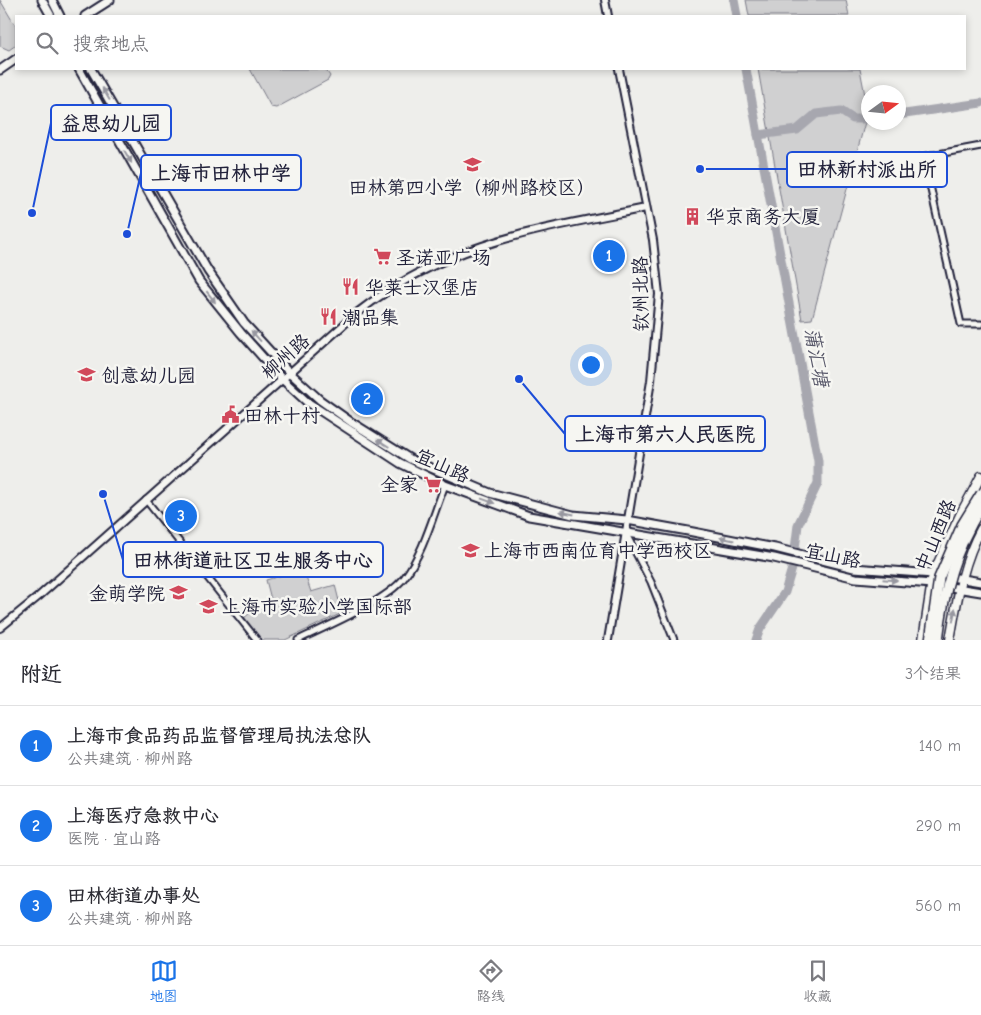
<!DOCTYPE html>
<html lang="zh">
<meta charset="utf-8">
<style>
:root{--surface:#fff;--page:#f2f2f3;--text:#2b2b33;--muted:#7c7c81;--line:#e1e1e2;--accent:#1a73e8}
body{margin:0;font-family:"Comic Neue","LXGW WenKai TC",sans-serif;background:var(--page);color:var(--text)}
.compass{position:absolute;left:861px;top:85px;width:45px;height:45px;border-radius:50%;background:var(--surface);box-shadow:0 2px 8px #0003;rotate:75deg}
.you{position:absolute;left:590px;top:364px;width:18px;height:18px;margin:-12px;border:4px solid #fff;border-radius:50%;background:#1a73e8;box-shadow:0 0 0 8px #1a73e833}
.badge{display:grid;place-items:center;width:32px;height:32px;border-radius:50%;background:var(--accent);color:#fff;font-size:16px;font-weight:700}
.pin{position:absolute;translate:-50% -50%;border:2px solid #fff;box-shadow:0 1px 5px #0006}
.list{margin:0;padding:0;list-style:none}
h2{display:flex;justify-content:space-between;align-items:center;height:65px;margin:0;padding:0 20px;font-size:21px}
h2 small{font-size:16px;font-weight:400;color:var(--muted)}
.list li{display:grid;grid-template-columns:32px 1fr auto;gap:15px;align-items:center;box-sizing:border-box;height:80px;padding:0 20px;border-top:1px solid var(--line)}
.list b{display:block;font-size:19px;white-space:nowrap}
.list p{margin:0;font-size:16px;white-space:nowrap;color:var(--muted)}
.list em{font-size:16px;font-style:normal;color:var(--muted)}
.icon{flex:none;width:28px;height:28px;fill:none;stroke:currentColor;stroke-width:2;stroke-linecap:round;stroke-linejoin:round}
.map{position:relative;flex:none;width:981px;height:640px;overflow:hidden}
.search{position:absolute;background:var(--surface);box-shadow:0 2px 8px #0003;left:15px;right:15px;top:15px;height:55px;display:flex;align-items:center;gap:12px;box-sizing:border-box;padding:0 18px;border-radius:0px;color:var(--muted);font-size:19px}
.sheet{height:305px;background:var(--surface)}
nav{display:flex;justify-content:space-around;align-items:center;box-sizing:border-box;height:70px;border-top:1px solid var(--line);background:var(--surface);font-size:14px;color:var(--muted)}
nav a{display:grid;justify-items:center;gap:2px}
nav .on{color:var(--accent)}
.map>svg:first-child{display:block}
</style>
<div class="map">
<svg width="981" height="640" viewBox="0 0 981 640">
<rect width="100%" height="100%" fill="#eeeeeb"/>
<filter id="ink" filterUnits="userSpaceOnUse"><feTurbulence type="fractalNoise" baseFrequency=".02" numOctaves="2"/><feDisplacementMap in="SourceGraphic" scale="10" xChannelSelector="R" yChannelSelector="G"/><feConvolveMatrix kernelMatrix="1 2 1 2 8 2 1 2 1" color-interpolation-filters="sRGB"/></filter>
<g filter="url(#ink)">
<!-- green -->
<g fill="#d0d0d1" stroke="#797986">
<polygon points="0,0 16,27 16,45 9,50 0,46"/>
<polygon points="746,0 846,0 849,16 749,16"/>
<polygon points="250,69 325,69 330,76 328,80 276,108 271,107"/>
<polygon points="758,69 860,69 868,111 812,319 802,320"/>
<polygon points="303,569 311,592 335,585 342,613 285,640 261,640 244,618 254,610 272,603 266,580"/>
</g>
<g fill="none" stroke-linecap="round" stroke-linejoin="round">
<!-- river -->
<g stroke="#a7a7af" stroke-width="9">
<polyline points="734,0 737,16"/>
<polyline points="746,69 818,461 818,483 798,525 793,565 785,592 760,629 756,640"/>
<polyline points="898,115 981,103"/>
<polyline points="758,135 797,130 816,114 841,111 853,119 868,119"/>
</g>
<defs>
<g id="minor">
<polyline points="931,155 927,172 961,324 981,324"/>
<polyline points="895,162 981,146"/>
<polyline points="146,500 257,640"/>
<polyline points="626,534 651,582 674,640"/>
<path d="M298,640c29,-14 87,-38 106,-62 20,-26 29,-63 41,-93"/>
</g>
<g id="tertiary">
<polyline points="605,0 608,16"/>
<path d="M0,628l38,-31 320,-285c92,-71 179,-82 288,-104"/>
<polyline points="608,640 651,381 659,294 653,240 619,69"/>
</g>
<g id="secondary">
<polyline points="42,0 51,16"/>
<polyline points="52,0 60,16"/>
<polyline points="85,16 110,0"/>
<polyline points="79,69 199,281 241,333 282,379 307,402 400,463 445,485 529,516 774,558 856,578 932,584 981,592"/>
<polyline points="91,69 208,271 244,323 289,372 320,400 351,422 410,459 490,493 573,515 627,520 688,531 775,548 854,568 933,574 981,582"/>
<polyline points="0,70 16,59"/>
</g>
<g id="primary">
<polyline points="923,640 933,574 961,513 981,476"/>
<path d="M950,640c7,-39 12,-76 31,-111"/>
</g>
</defs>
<!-- minor casing -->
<use href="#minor" stroke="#22223b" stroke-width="9"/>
<!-- tertiary casing -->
<use href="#tertiary" stroke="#22223b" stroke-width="10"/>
<!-- secondary casing -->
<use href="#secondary" stroke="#22223b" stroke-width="11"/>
<!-- primary casing -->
<use href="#primary" stroke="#22223b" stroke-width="11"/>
<!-- minor -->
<use href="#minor" stroke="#f6f6f2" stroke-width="5"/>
<!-- tertiary -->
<use href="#tertiary" stroke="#f6f6f2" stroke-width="6"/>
<!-- secondary -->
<use href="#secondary" stroke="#f6f6f2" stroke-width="7"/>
<!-- primary -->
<use href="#primary" stroke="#f6f6f2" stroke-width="8"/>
<defs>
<g id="trunk-bridge">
<polyline points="930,640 939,578 962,525 981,494"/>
<path d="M938,640c6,-52 16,-88 43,-133"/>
</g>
</defs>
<!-- trunk-bridge casing -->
<use href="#trunk-bridge" stroke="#22223b" stroke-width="12" stroke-linecap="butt"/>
<!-- trunk-bridge -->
<use href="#trunk-bridge" stroke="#f6f6f2" stroke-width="9"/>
</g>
<!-- one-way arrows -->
<defs><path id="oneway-solid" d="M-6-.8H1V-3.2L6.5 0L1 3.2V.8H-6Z" transform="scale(1.25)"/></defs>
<g fill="#9797a0">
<use href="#oneway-solid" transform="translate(106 94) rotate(-121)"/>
<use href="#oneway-solid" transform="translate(128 157) rotate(60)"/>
<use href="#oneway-solid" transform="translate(211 297) rotate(52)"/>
<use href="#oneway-solid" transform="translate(256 336) rotate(-132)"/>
<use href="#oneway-solid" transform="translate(383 443) rotate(-148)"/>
<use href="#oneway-solid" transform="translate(488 501) rotate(20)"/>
<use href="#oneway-solid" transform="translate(567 513) rotate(-168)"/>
<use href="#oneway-solid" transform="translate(727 539) rotate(-169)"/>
<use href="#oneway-solid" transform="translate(890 580) rotate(5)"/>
<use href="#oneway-solid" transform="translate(954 615) rotate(-80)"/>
</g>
</g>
<!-- icons -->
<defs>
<symbol id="school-bare" viewBox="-9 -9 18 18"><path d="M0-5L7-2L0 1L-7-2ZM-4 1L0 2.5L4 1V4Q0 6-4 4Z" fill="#d1495b" stroke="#f6f6f2" stroke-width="2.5" paint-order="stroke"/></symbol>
<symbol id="building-bare" viewBox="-9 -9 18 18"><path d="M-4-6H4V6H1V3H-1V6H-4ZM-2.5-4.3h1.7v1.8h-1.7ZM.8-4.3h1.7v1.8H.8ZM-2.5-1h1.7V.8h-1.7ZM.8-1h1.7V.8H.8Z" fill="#d1495b" stroke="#f6f6f2" stroke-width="2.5" paint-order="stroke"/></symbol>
<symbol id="supermarket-bare" viewBox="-9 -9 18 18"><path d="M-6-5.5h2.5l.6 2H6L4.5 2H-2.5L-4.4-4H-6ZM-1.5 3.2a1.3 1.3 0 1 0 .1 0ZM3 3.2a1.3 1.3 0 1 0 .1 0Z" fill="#d1495b" stroke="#f6f6f2" stroke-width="2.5" paint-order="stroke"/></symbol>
<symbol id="restaurant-bare" viewBox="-9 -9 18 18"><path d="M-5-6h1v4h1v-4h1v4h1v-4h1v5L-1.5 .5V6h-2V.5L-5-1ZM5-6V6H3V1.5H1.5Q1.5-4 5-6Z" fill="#d1495b" stroke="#f6f6f2" stroke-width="2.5" paint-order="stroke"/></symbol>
<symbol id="civic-bare" viewBox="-9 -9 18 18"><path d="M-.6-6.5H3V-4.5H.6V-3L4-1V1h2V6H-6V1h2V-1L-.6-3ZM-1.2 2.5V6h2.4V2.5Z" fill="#d1495b" stroke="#f6f6f2" stroke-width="2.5" paint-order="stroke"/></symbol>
</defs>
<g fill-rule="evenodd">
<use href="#school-bare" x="460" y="152" width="25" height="25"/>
<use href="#building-bare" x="680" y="204" width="25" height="25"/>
<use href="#supermarket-bare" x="370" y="244" width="25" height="25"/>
<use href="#restaurant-bare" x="338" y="274" width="25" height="25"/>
<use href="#restaurant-bare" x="316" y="304" width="25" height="25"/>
<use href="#school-bare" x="74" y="362" width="25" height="25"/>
<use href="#civic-bare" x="218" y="402" width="25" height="25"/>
<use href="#supermarket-bare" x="420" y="472" width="25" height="25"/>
<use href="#school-bare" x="458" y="538" width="25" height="25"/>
<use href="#school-bare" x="166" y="580" width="25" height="25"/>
<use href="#school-bare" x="196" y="594" width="25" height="25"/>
</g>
<g text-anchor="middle" stroke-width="5" stroke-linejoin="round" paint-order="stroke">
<!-- poi labels -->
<g font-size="19" fill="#22223b" stroke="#f6f6f2" text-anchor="start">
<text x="472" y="194" text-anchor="middle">田林第四小学（柳州路校区）</text>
<text x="706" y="223">华京商务大厦</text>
<text x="396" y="264">圣诺亚广场</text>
<text x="365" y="294">华莱士汉堡店</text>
<text x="342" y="324">潮品集</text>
<text x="101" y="382">创意幼儿园</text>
<text x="244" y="422">田林十村</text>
<text x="418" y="491" text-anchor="end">全家</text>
<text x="484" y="557">上海市西南位育中学西校区</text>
<text x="165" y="600" text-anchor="end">金萌学院</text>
<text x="222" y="613">上海市实验小学国际部</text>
</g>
<!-- street labels -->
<g font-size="19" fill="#22223b" stroke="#f6f6f2">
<text transform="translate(640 294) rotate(-91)" y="7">钦州北路</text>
<text transform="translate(285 356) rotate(-42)" y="7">柳州路</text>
<text transform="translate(443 465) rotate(24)" y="7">宜山路</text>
<text transform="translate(935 535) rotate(-67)" y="7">中山西路</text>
<text transform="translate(833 555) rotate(12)" y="7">宜山路</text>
</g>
<!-- water labels -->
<g font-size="20" font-style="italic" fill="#575769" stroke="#f6f6f2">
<text transform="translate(817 357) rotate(80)" y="7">蒲汇塘</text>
</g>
</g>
<!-- callouts -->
<path fill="none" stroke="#1d4ed8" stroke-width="2" d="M32 213L51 123M700 169L787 169M127 234L141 173M519 379L565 434M103 494L123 560"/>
<g fill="#1d4ed8" stroke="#f6f6f2" stroke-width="2">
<circle cx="32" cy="213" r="5"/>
<circle cx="700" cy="169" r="5"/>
<circle cx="127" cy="234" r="5"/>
<circle cx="519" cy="379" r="5"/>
<circle cx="103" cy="494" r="5"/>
</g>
<g fill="#f6f6f2" stroke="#1d4ed8" stroke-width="2">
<rect x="51" y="105" width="120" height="35" rx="5"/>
<rect x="787" y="152" width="160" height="35" rx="5"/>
<rect x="141" y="155" width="160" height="35" rx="5"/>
<rect x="565" y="416" width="200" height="35" rx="5"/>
<rect x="123" y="542" width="260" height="35" rx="5"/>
</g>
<g font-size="20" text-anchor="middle" font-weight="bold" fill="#22223b">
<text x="111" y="130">益思幼儿园</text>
<text x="867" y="176">田林新村派出所</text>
<text x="221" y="180">上海市田林中学</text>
<text x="665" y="441">上海市第六人民医院</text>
<text x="253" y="567">田林街道社区卫生服务中心</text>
</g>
</svg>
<svg class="compass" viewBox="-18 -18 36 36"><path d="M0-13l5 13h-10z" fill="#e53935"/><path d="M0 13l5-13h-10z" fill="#7c7c81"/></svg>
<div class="you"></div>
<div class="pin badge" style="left:609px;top:256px">1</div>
<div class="pin badge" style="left:367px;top:399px">2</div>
<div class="pin badge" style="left:181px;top:516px">3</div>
<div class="search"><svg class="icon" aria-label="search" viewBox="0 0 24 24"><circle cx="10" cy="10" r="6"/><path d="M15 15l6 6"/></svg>搜索地点</div>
</div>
<section class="sheet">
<h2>附近<small>3个结果</small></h2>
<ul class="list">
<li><span class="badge">1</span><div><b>上海市食品药品监督管理局执法总队</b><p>公共建筑 · 柳州路</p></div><em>140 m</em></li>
<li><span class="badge">2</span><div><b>上海医疗急救中心</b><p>医院 · 宜山路</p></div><em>290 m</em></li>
<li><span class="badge">3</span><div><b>田林街道办事处</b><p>公共建筑 · 柳州路</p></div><em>560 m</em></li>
</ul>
</section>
<nav>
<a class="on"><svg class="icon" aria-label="map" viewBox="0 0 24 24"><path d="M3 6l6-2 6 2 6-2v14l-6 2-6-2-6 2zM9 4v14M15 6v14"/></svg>地图</a>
<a><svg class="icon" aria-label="directions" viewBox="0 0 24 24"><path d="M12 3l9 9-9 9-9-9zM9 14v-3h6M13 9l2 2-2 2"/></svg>路线</a>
<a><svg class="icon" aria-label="saved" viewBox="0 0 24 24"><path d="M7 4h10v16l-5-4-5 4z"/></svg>收藏</a>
</nav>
